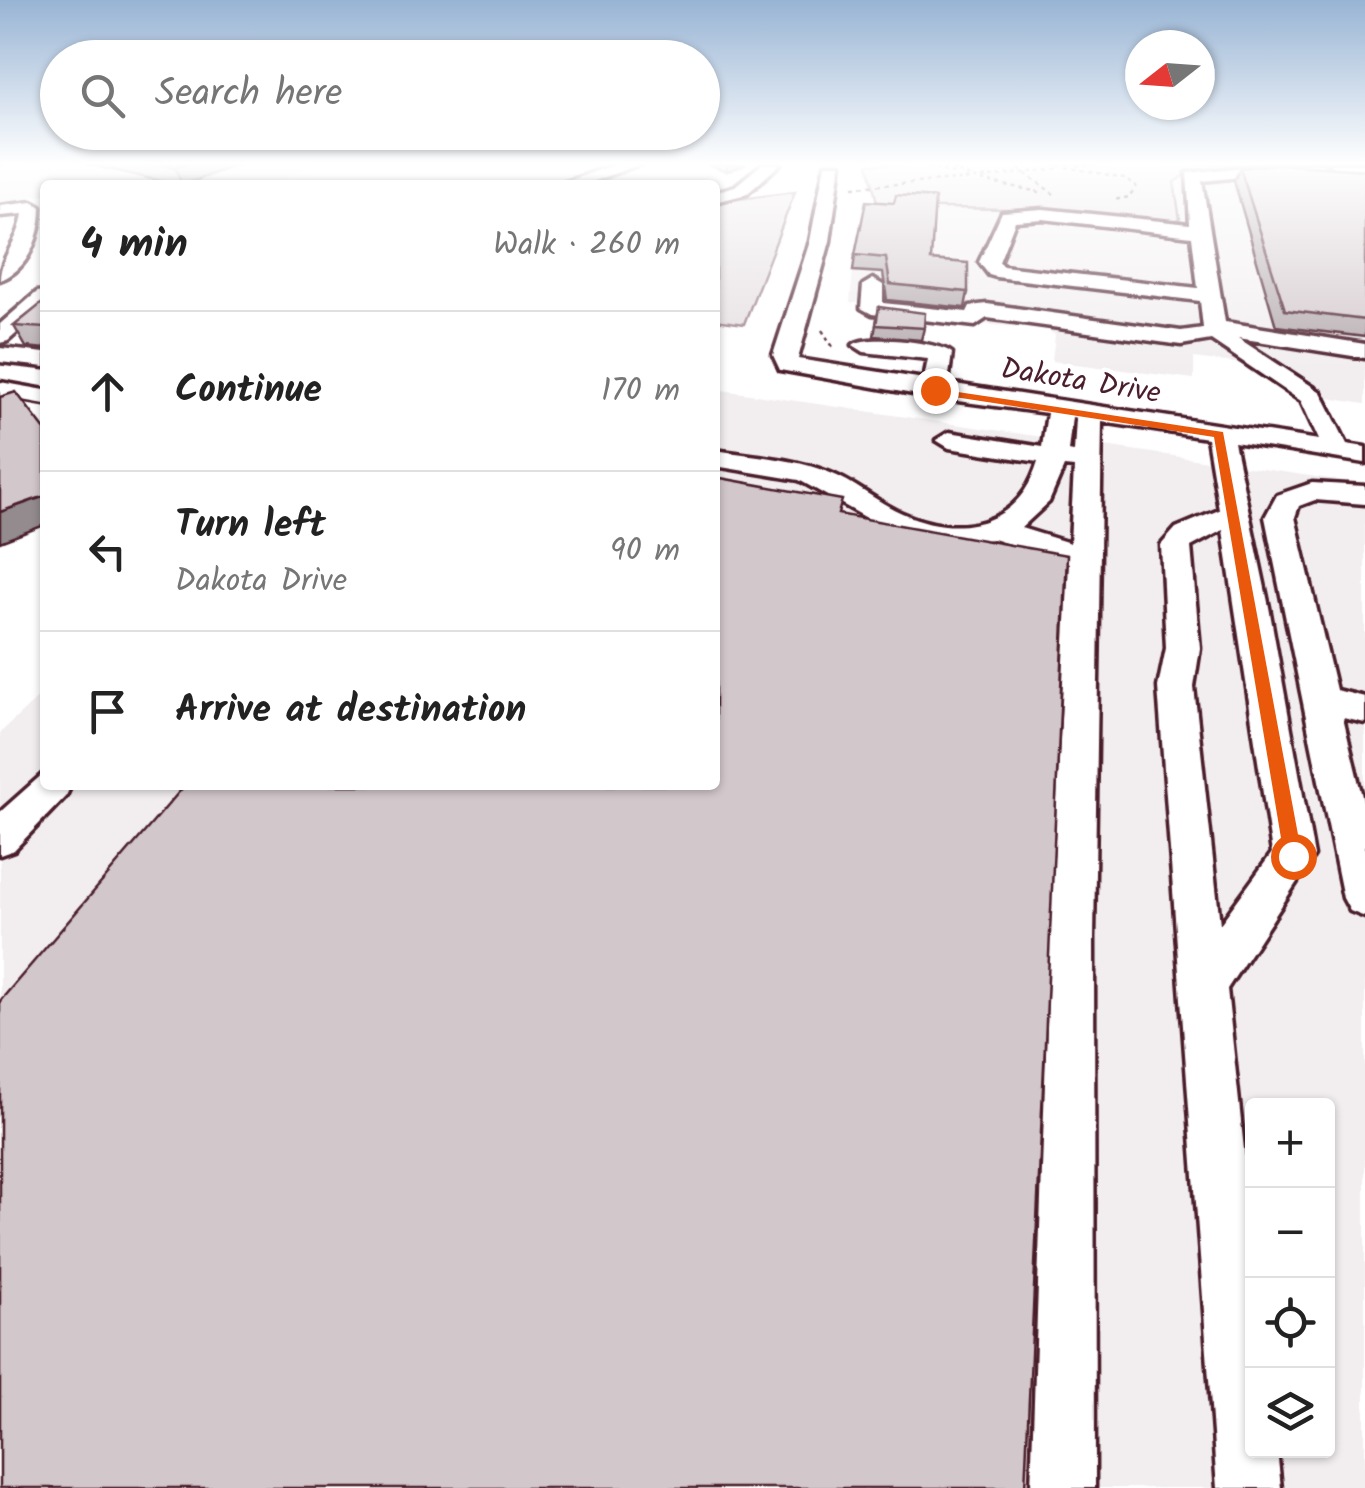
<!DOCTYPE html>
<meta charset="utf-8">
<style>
:root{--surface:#fff;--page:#f2f2f2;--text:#222;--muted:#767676;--line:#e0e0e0}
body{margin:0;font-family:Kalam,sans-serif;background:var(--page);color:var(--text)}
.controls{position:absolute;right:30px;bottom:30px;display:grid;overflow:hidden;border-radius:10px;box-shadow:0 2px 8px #0004}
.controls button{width:90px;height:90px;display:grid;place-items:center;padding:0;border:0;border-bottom:2px solid var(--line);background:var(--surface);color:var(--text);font:50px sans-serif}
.compass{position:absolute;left:1125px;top:30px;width:90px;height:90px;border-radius:50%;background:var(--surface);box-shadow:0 2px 8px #0004;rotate:253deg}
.stop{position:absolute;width:30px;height:30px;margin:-22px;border:8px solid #ea580c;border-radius:50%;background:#fff}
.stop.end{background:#ea580c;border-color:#fff;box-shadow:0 2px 10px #0008}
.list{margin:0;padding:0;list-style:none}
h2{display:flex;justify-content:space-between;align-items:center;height:130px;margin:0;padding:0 40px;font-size:42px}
h2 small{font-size:32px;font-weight:400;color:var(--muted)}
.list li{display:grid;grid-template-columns:65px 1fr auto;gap:30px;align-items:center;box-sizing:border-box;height:160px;padding:0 40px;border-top:2px solid var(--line)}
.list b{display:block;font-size:38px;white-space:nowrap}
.list p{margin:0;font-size:32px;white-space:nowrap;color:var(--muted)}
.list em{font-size:32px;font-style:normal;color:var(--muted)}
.icon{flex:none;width:55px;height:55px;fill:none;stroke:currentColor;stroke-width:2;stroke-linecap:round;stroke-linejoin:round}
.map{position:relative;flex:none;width:1365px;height:1488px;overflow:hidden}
.search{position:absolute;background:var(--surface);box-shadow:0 2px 8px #0004;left:40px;top:40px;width:680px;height:110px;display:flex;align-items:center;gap:25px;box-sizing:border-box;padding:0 35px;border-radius:55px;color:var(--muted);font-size:38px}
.panel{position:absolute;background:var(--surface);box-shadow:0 2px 8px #0004;left:40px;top:180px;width:680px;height:610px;border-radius:10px}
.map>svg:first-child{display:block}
</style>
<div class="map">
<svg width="1365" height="1488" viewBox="0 0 1365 1488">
<rect width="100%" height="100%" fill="#fff"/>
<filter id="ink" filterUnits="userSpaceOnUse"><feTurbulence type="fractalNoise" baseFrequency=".01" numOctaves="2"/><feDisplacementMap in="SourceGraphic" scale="20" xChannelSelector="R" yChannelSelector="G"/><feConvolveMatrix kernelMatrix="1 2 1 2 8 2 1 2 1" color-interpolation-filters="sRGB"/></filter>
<g filter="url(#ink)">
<!-- built -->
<g fill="#f2eeef" fill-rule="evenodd">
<polygon points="0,164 318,164 266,185 45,185 45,195 0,203"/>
<polygon points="1291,164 1365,164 1365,404 1279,390 1242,364 1194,358 1194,379 1052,361 1055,335 1047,329 863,315 863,303 850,303 853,271 932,206 1180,219 1174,182 1182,177"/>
<path d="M715,389l650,95v1004h-1365v-755l45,-42v94h670zM1252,1106h76v344h-76z"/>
</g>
<!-- green -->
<g fill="#e5dee0" stroke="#987e86" stroke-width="2.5">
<polygon points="868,164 1291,164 1182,177 1174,182 1180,219 1162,224 1011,209 878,207"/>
<polygon points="795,192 744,324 715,320 715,202"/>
</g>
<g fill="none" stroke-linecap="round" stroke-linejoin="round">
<defs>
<g id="minor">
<polygon points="616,164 640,164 583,185 557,185"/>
<polygon points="762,164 780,164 747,194 715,202 715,192 735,186"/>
<path d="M825,164h16l-11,77 -32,118 126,20 4,-20 -64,-7 -11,-7c11,-11 87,-3 99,8l-4,30 371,57 -18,-39 -90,-61 -30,5 -194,-27 -12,8 -103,-12 -11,-6 2,-23 10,-6 10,6v18l84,9 3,-6 17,-2 194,27 22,-3 -3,-27 -204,-24 -7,-2 -10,-13 23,-50 41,-3 147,15 -3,-51 86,-9h52l-8,5 -115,12 23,141 140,22v14l-127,-20 83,54 26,52 18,3v16l-131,-21 35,165 45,249 -87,133 25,236v225h25l4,38h-64l-59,-801 8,-39 -5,-103 15,-17 43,-18 -12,-72 -105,-16 -8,516 1,550h-64l19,-550 19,-375 -76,-24 -40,4 -46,-8 -26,-9 -82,-46 -84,-14v-16c38,6 77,8 113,22 27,10 48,30 74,41 57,26 117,13 136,-51l-89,-14 -13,-8 13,-8 93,15 5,-34 -112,-15 -155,-28 -7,-15 37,-114zM1043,219l149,17 6,52 -195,-22 -4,-4 16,-41zM1072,417l4,1 -2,34 -6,-1zM1064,467l10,1 -4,75 -49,-15 28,-26zM1223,530l49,323 -52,71 -26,-237 6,-39 -9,-101z"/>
<polygon points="1329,164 1365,164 1365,172 1337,169"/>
<path d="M32,202l9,5c0,28 -12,63 -41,73 0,-24 20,-40 23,-66l-23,2v-10z"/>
<polygon points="45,291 45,308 8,341 0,343 0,324 37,292"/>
<polygon points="0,348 45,353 45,367 0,362"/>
<polygon points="0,382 45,390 45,404 0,396"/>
<polygon points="1312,483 1365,486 1365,504 1315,500 1299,506 1295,517 1336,690 1365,697 1365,723 1343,718 1365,809 1365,917 1350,911 1343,898 1265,517 1277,495"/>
<polygon points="45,772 45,785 71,785 66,796 14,850 0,855 0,812"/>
</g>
</defs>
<!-- minor casing -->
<use href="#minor" stroke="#4a1f2b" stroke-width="7"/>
<!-- path -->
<g stroke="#4a1f2b" stroke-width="2.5" stroke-dasharray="4 4" stroke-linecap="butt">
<polyline points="0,164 5,164"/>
<polyline points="919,164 957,175"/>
<polyline points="936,164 976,179 1044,193"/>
<polyline points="1012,164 1054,194"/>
<polyline points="1050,164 1125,178 1136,186 1129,197 1114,200"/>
<polyline points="1076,166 1093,164"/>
<polyline points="982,178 1061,168"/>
<polyline points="853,187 971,179"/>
<polyline points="822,330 835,350"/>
</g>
<!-- minor -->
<use href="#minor" fill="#fff" fill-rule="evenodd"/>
</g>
<!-- wall -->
<g fill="#b5abaf" stroke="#4a1f2b" stroke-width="2.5">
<polygon points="87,164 239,164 184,185 178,185"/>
<polygon points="707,164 746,164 727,171"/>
<polygon points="1240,168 1365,170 1365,337 1276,326 1234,181"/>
<polygon points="855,255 931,260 968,292 965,308 887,300 883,273 853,271"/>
<polygon points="45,301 45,349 26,347 14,326"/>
<polygon points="879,307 924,328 921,340 874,336"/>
</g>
<!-- shaded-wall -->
<g fill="#938b8e" stroke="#4a1f2b" stroke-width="2.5">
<polygon points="185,164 239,164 182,185 175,168"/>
<polygon points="727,164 746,164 727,171"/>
<polygon points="45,496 45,525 0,542 0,512"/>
</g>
<!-- building -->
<g fill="#d2c7cb" stroke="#4a1f2b" stroke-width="2.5">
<polygon points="158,164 185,164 175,168"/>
<polygon points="1278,164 1365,170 1365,320 1285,310 1240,168"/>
<polygon points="896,195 935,198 931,260 968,263 968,292 890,284 886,258 855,255 866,201 894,203"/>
<polygon points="45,301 45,328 14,326"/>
<polygon points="879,307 925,313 924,328 876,325"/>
<polygon points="16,392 45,430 45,496 0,512 0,397"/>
<polygon points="715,477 842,500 838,514 1067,555 1025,1488 0,1488 0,1001 185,785 715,785"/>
</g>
</g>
<!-- sky -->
<linearGradient id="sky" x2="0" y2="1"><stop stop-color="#98b4d4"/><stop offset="0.44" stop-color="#fff"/><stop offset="1" stop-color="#fff" stop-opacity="0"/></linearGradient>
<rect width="1365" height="372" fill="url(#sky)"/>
<!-- route -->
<polygon fill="#ea580c" points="931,388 1223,432 1302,856 1299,861 1287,861 1284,856 1214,437 935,394"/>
<g text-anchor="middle" stroke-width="9" stroke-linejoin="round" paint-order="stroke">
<!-- far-street labels -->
<g font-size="30" fill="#4a1f2b" stroke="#fff">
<text transform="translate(1081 380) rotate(9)" y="10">Dakota Drive</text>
</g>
</g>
</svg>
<div class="controls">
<button>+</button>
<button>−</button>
<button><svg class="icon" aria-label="locate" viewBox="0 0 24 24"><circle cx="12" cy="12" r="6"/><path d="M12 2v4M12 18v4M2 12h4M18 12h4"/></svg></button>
<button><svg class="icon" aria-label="layers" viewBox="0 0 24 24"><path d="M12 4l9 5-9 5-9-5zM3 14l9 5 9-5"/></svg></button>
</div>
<svg class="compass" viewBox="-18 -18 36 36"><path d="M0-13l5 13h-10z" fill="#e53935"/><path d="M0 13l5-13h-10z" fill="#767676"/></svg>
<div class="stop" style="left:1293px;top:856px"></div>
<div class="stop end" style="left:935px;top:390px"></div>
<div class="search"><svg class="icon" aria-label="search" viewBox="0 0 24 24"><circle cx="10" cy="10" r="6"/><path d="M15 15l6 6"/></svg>Search here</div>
<section class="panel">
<h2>4 min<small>Walk · 260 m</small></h2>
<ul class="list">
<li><svg class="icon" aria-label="ahead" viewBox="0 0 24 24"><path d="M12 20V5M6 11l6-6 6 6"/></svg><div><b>Continue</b></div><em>170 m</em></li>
<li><svg class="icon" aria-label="left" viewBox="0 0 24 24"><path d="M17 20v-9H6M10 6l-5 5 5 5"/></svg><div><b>Turn left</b><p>Dakota Drive</p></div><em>90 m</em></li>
<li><svg class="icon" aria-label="arrive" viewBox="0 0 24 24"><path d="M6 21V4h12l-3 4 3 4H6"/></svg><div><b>Arrive at destination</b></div></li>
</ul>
</section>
</div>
